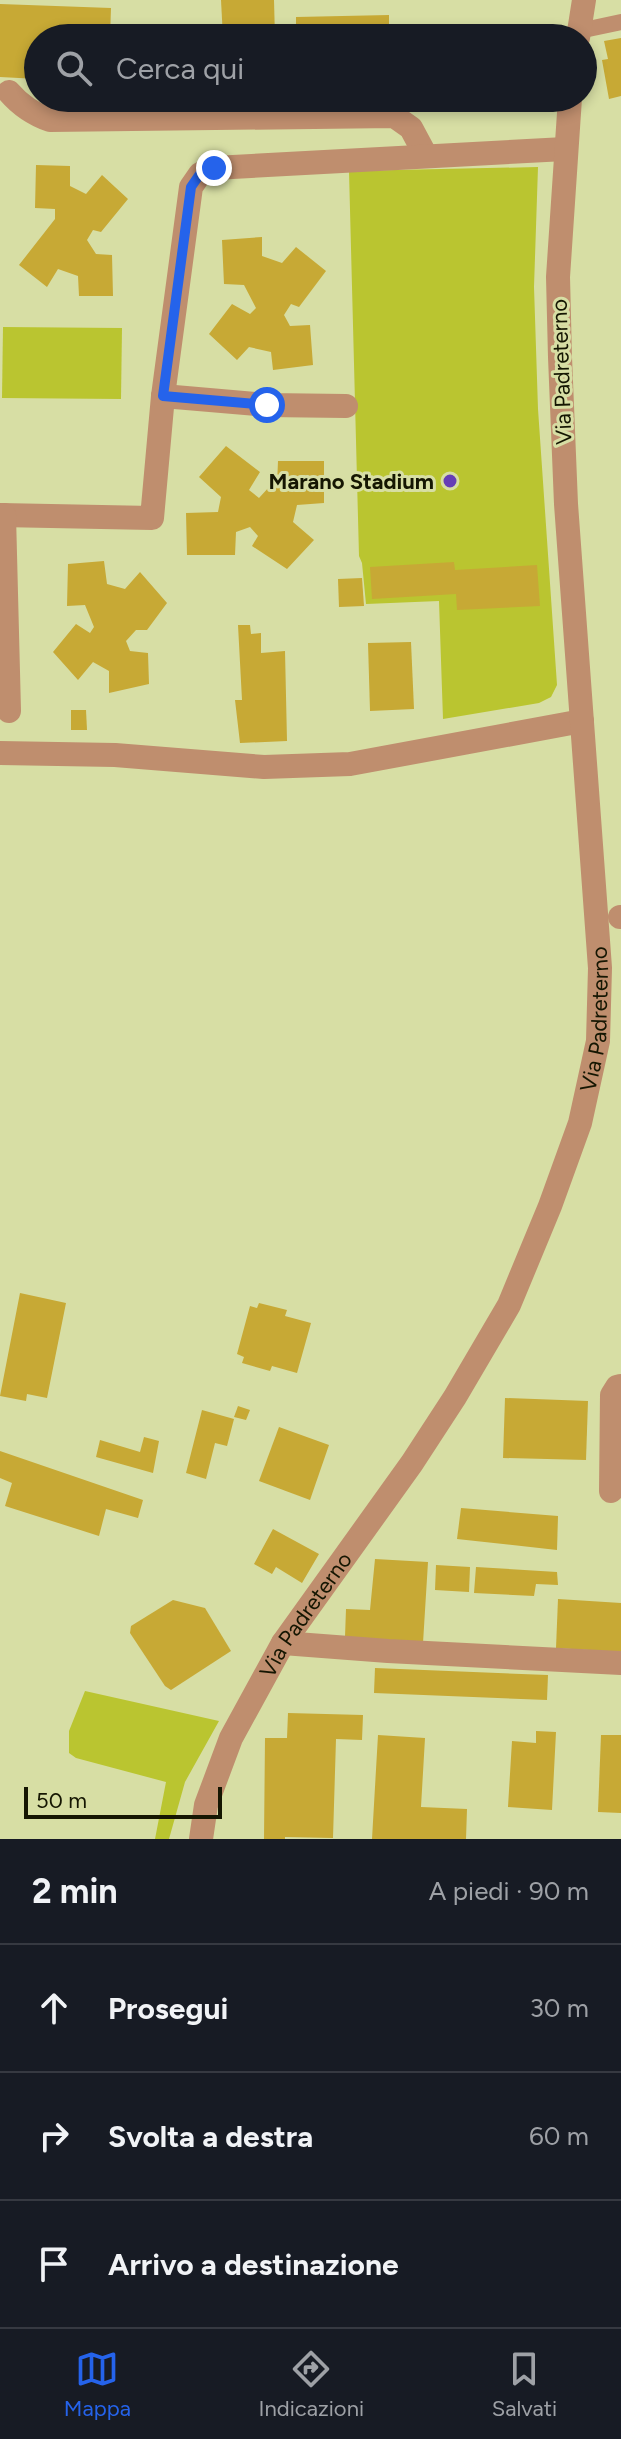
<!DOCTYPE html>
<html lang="it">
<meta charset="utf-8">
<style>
:root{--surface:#171b24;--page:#242831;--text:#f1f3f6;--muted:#9ea1a6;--line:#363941;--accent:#2563eb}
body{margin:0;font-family:Figtree,sans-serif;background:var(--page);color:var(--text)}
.scale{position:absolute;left:24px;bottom:20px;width:198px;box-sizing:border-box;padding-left:8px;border:4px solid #151602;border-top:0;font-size:22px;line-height:28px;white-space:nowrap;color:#151602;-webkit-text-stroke:6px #d7dea4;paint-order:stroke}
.stop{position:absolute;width:24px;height:24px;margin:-18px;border:6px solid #2563eb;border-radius:50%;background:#fff}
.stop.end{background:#2563eb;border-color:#fff;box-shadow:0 2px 8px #0008}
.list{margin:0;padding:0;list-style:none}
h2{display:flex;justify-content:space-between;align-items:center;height:104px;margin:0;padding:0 32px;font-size:34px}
h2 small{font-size:26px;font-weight:400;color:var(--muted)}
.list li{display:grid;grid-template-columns:52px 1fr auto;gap:24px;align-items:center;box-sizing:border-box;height:128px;padding:0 32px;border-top:2px solid var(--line)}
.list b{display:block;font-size:30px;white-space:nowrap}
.list em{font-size:26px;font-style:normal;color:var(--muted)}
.icon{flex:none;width:44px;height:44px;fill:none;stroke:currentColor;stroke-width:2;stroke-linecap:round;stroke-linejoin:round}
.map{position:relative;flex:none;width:621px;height:1839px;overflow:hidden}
.search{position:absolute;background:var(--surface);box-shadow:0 4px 12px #0003;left:24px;right:24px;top:24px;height:88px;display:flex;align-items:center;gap:20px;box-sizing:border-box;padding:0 28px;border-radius:44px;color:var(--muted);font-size:30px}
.sheet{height:488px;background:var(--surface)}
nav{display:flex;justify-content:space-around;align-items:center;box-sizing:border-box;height:112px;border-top:2px solid var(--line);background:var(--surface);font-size:22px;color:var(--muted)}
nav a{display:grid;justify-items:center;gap:4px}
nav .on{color:var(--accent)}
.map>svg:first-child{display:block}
</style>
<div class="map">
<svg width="621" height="1839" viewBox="0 0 621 1839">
<rect width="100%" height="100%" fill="#d7dea4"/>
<!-- green -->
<g fill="#bac530">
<polygon points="538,167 534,287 538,409 557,685 551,697 539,703 443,719 439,601 366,604 362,563 359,556 349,171"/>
<polygon points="3,327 122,328 121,399 2,398"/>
<polygon points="85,1691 219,1721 185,1782 169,1839 155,1839 166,1782 76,1758 69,1753 69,1731"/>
</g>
<!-- building -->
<g fill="#c7a935">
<polygon points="221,0 274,0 275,38 223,38"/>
<polygon points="0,4 111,8 110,38 38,38 38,79 0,77"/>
<polygon points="389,15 389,38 296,38 296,17"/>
<polygon points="472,32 473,38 437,38 437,33"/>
<polygon points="621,38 621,96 609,99 602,60 608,59 604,41"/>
<polygon points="439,98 524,98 524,109 439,111"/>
<polygon points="36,165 70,166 70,186 86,194 102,175 128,199 101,232 93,230 87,240 96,254 112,255 113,296 79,296 78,276 58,269 47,287 19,265 55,219 55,209 35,208"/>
<polygon points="262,237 262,256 282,263 296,247 326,271 299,307 291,304 284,315 290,326 310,325 313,365 273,370 271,352 249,347 237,360 209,334 232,304 250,314 256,308 244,285 224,284 222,240"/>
<polygon points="226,446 260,472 249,490 259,498 270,486 277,485 278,461 324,461 324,503 297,505 293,522 314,540 287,569 252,546 258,536 250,527 236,532 235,555 187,555 186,513 218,512 221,497 199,477"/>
<polygon points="104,561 107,584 125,589 140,572 167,603 147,630 136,630 126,641 130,651 148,653 149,684 109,693 109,671 93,662 78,680 53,652 76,624 90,633 94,627 85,605 67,606 68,564"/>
<polygon points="454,562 455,570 537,565 540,606 457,610 456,594 372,599 370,567"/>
<polygon points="362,578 364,606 339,607 338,579"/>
<polygon points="238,625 250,625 251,634 261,633 261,653 285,651 287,741 240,743 235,700 242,700"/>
<polygon points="411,642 414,709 370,711 368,643"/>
<polygon points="71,710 86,710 87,730 71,730"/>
<polygon points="20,1293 66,1303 47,1398 27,1394 26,1401 0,1396"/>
<polygon points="259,1303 287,1310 285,1316 311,1323 297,1373 272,1366 270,1371 242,1363 244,1357 237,1354 250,1306 257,1308"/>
<polygon points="505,1398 588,1401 586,1460 503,1458"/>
<polygon points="238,1406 250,1410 246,1420 234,1417"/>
<polygon points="202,1410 234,1419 227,1446 215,1443 206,1479 186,1473"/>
<polygon points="279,1427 329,1445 310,1500 259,1481"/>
<polygon points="144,1437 159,1441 153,1473 96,1457 100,1440 140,1452"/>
<polygon points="0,1451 143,1500 138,1518 106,1509 99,1536 5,1506 12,1483 0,1478"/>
<polygon points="461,1508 558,1516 557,1550 457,1539"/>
<polygon points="273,1529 319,1554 302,1583 276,1567 272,1574 254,1564"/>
<polygon points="375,1559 428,1562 423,1643 345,1637 346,1609 370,1610"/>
<polygon points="436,1565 470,1567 469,1592 435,1590"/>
<polygon points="476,1567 557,1572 558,1585 536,1584 534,1596 474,1593"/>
<polygon points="558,1599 621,1603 621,1652 556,1648"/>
<polygon points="173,1600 205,1608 231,1651 171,1690 165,1686 130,1633 131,1626"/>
<polygon points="375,1668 548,1675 547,1700 374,1693"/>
<polygon points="288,1713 363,1715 362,1740 336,1739 333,1838 285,1837 285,1839 264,1839 265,1738 287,1738"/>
<polygon points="536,1731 556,1732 552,1810 508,1807 512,1741 536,1743"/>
<polygon points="378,1735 425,1738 421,1807 467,1809 466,1839 372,1839"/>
<polygon points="601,1735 621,1735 621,1813 598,1812"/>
</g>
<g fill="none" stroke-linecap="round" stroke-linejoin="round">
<!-- lane -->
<polyline stroke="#bf8e6e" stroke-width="16" points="579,31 621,22"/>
<!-- street -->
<g stroke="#bf8e6e" stroke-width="24">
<polyline points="578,38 584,0"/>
<path d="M9,92c12,14 24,22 41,28l344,-4 17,12 15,28"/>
<polyline points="163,396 267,405 346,406"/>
<polyline points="0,515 152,518 163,396 191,187 200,174 214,168 565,149"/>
<polyline points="4,515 9,711"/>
<polyline points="0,753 115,755 264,767 350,764 582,721"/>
<polyline points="620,917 621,917"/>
<polyline points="611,1491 612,1395 617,1387 621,1386"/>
<polyline points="283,1643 388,1651 621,1663"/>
<path id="s1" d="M201,1839l5,-34 25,-67 52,-95 129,-180 43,-66 54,-92 41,-99 30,-83 18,-82 2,-73 -34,-464 -6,-147 -2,-80 12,-179"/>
</g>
</g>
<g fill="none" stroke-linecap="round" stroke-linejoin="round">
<!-- route -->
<polyline stroke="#2563eb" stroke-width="10" points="214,168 200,174 191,187 163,396 267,405"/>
</g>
<!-- markers -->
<circle fill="#663eb6" stroke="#d7dea4" stroke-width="3" cx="450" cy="481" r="8"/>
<g text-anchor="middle" stroke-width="6" stroke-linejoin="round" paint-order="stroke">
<!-- street labels -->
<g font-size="22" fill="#151602" stroke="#d7dea4">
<text transform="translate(561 372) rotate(-92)" y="8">Via Padreterno</text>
<text dy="8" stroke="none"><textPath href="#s1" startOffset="922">Via Padreterno</textPath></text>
<text dy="8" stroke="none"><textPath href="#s1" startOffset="250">Via Padreterno</textPath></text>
</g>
<!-- poi labels -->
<g font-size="22" font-weight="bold" fill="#151602" stroke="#d7dea4" text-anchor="end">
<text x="434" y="489">Marano Stadium</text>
</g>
</g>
</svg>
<div class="scale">50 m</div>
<div class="stop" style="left:267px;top:405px"></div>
<div class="stop end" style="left:214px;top:168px"></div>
<div class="search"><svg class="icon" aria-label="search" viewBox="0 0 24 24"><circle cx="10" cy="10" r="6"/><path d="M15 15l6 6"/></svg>Cerca qui</div>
</div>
<section class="sheet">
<h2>2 min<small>A piedi · 90 m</small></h2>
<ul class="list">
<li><svg class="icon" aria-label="ahead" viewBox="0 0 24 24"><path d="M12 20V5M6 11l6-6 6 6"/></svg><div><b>Prosegui</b></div><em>30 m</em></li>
<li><svg class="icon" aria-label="right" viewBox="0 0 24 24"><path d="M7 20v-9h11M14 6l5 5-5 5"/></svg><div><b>Svolta a destra</b></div><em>60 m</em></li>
<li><svg class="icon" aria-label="arrive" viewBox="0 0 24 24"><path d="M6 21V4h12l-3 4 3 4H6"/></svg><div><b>Arrivo a destinazione</b></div></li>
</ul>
</section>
<nav>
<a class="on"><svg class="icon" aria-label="map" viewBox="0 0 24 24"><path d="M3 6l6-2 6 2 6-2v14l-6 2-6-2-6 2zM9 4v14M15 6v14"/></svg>Mappa</a>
<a><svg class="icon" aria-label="directions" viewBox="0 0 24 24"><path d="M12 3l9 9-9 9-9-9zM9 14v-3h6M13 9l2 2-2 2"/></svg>Indicazioni</a>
<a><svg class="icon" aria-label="saved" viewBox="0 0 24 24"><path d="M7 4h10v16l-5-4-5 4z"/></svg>Salvati</a>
</nav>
